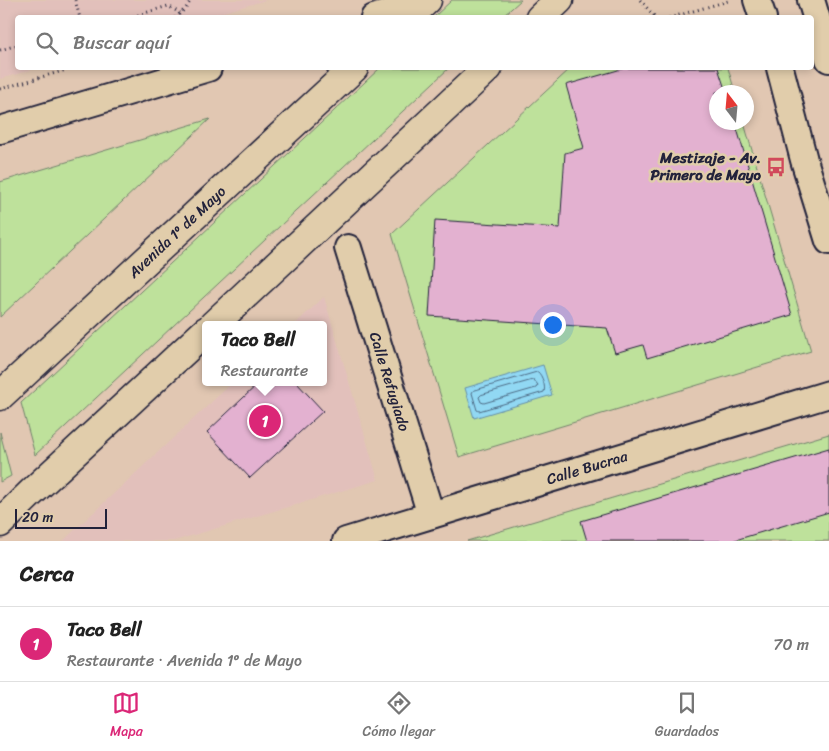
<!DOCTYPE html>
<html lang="es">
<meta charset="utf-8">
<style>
:root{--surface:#fff;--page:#f6f6f6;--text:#222;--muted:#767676;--line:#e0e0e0;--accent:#db2777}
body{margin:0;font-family:Sriracha,sans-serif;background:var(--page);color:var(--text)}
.compass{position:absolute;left:709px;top:85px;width:45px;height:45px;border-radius:50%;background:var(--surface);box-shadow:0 2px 8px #0003;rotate:344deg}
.scale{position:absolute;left:15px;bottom:12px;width:92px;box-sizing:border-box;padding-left:5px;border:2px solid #22223b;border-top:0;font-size:14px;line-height:18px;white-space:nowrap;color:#22223b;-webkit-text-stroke:4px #e1cdab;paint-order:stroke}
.you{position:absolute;left:552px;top:324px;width:18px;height:18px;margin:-12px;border:4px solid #fff;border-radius:50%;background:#1a73e8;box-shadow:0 0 0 8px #1a73e833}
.badge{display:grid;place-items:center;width:32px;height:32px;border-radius:50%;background:var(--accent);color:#fff;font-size:16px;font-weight:700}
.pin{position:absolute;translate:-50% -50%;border:2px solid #fff;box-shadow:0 1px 5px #0006}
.popup{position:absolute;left:202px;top:321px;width:125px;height:65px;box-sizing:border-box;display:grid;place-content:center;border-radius:5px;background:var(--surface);filter:drop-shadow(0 1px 4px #0005);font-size:16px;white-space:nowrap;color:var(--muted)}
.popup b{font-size:19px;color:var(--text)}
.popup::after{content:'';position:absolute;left:50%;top:100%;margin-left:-10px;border:10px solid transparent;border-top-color:var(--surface)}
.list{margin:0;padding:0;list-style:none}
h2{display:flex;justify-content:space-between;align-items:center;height:65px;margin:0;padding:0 20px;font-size:21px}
h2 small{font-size:16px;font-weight:400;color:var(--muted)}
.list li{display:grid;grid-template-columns:32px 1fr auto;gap:15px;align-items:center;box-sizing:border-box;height:75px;padding:0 20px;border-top:1px solid var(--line)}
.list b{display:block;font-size:19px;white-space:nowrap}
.list p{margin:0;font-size:16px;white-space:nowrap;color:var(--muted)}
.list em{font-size:16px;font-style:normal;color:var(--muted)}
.icon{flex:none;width:28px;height:28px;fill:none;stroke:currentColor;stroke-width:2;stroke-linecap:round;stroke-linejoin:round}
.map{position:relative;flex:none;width:829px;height:541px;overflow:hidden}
.search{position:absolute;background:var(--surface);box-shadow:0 2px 8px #0003;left:15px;right:15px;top:15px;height:55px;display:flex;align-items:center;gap:12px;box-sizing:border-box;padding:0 18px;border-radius:5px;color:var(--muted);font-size:19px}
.sheet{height:140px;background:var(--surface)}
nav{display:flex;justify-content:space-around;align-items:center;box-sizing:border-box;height:70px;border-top:1px solid var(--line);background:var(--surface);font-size:14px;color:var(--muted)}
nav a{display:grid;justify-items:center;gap:2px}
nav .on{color:var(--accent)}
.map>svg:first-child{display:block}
</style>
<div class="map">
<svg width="829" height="541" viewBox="0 0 829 541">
<rect width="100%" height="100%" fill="#e1c7b2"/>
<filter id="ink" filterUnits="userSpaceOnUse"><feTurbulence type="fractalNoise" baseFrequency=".02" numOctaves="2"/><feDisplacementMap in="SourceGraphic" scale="10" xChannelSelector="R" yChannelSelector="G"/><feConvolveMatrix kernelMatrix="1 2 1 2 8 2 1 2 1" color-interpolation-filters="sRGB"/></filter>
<g filter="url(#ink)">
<!-- built -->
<g fill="#e2c0bb">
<polygon points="0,0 266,0 207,17 18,18 18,68 38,68 0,79"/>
<polygon points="324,297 378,480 174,541 63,541 233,382 324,382 324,325 294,325"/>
</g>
<!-- green -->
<g fill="#bee19b" stroke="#70826b">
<polygon points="452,0 521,0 502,17 434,17"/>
<polygon points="380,68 449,68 35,455 21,403"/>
<polygon points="571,68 728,68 735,92 716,92 716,122 744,123 811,351 459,457 392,234"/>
<polygon points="210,119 0,317 0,182"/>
<polygon points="0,432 11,476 0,482"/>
<polygon points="829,434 829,541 467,541"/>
</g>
<!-- water -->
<polygon fill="#91d8f3" stroke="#658fa9" points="543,365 552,395 474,418 465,388"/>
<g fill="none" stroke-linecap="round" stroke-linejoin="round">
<!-- shore -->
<g stroke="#4e6b85" stroke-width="1">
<path d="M538,372c4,3 8,15 6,20l-65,19 -2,-1 -5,-17 1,-2z"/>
<polygon points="534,380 538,385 536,388 484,403 481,402 479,397 481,395"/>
</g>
</g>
<!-- building -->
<g fill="#e3b1d0" stroke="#22223b">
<polygon points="625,68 718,68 726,92 716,92 716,122 735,122 792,315 647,358 643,345 615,353 607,328 429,316 435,220 560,228 565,153 584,148 566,85"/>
<polygon points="260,382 296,382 323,411 250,478 207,432"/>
<polygon points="829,448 829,512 732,541 587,541 581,521"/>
</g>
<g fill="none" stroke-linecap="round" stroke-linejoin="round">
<defs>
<g id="street">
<polyline points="757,0 763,18"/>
<polyline points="811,0 829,59"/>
<polyline points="374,18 424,2"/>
<polyline points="780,68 804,160 829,241"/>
<polyline points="0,130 208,68"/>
<path id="s1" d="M348,248l83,267"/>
<path id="s2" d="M346,541l483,-147"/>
</g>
<g id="secondary">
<polyline points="408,18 427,0"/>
<polyline points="540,18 559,0"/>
<polyline points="213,325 488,68"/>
<polyline points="0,396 354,68"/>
<polyline points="0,523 32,492 206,331"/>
</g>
</defs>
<!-- street casing -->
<use href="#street" stroke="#22223b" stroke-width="30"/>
<!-- secondary casing -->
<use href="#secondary" stroke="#22223b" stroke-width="31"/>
<!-- path -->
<g stroke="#22223b" stroke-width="3" stroke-dasharray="1 4" stroke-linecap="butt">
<polyline points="75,0 80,18"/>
<polyline points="640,0 656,18"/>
<polyline points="128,18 168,6 180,13"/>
<polyline points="175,18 186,8 191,0"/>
<polyline points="669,18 728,1"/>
<polyline points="0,50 18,45"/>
<polyline points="0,89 73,68"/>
</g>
<!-- street -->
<use href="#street" stroke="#e1cdab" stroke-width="26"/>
<!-- secondary -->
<use href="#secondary" stroke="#e1cdab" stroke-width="28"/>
</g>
</g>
<!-- icons -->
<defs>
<symbol id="bus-bare" viewBox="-9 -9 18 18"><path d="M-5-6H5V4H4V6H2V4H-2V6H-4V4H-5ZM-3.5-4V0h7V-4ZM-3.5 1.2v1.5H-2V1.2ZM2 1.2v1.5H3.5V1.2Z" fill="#d1495b" stroke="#e1cdab" stroke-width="2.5" paint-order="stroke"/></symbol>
</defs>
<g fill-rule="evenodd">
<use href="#bus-bare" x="762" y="153" width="28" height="28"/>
</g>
<g text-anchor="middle" stroke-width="5" stroke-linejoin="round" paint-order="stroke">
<!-- poi labels -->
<g font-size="15" font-weight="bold" fill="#22223b" stroke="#e1cdab" text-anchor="end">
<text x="761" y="163">Mestizaje - Av.<tspan x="761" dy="17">Primero de Mayo</tspan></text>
</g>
<!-- street labels -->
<g font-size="15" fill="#22223b" stroke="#e1cdab">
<text transform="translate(177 232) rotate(-43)" y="5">Avenida 1º de Mayo</text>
<text dy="5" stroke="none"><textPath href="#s1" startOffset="140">Calle Refugiado</textPath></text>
<text dy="5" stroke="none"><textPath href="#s2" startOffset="252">Calle Bucraa</textPath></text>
</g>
</g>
</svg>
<svg class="compass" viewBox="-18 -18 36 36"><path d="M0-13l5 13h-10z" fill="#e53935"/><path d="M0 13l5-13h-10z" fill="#767676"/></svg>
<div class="scale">20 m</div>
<div class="you"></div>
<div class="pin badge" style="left:265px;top:421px">1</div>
<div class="popup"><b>Taco Bell</b>Restaurante</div>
<div class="search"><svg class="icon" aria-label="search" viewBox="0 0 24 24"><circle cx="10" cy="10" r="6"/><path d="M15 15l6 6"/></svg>Buscar aquí</div>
</div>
<section class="sheet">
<h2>Cerca<small></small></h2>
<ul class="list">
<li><span class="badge">1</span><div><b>Taco Bell</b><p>Restaurante · Avenida 1º de Mayo</p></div><em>70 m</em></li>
</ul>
</section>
<nav>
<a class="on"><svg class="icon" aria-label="map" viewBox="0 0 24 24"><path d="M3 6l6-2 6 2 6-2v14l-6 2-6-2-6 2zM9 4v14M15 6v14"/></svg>Mapa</a>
<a><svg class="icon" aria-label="directions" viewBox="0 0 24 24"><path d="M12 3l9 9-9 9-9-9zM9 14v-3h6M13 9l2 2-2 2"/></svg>Cómo llegar</a>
<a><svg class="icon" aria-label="saved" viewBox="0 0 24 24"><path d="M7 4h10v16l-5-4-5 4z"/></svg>Guardados</a>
</nav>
